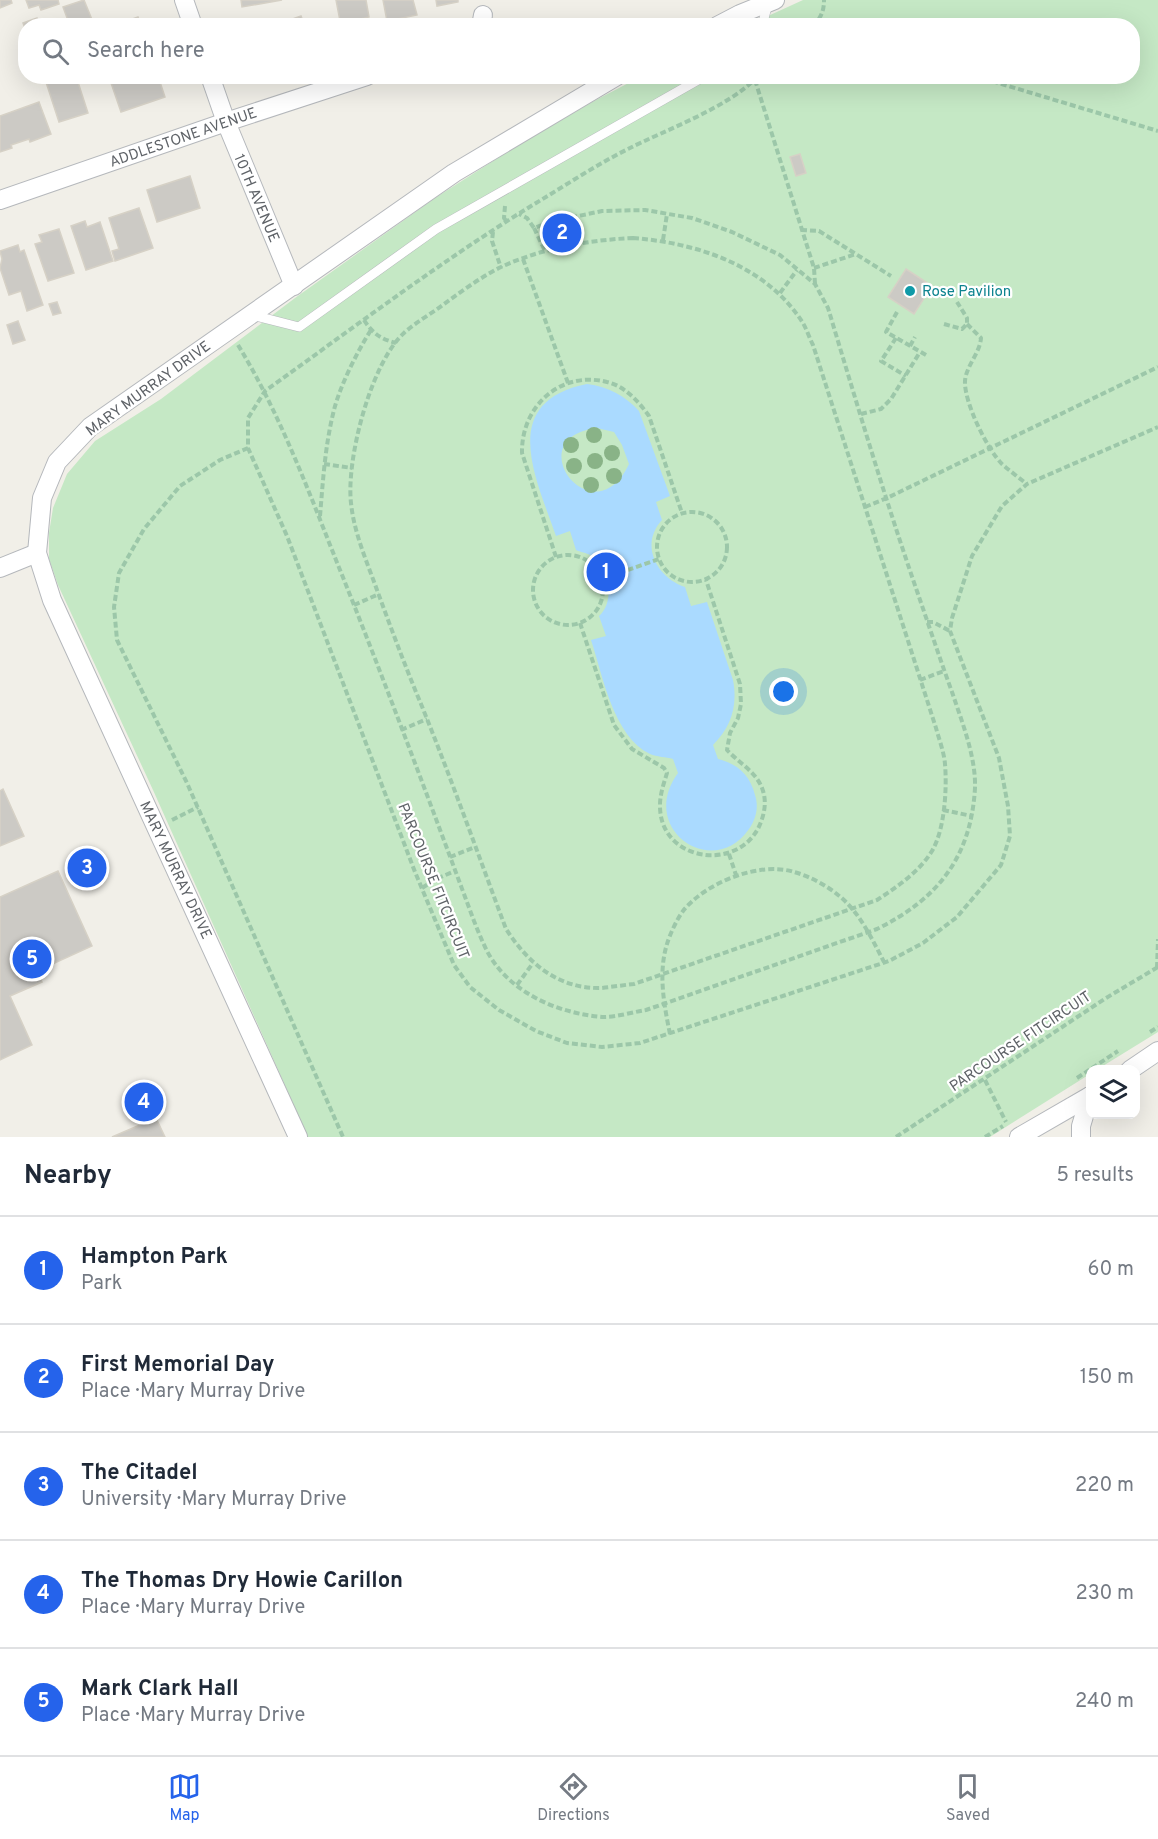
<!DOCTYPE html>
<meta charset="utf-8">
<style>
:root{--surface:#fff;--page:#f6f6f7;--text:#1f2937;--muted:#747a83;--line:#e0e1e3;--accent:#2563eb}
body{margin:0;font-family:Overpass,sans-serif;background:var(--page);color:var(--text)}
.controls{position:absolute;right:18px;bottom:18px;display:grid;overflow:hidden;border-radius:12px;box-shadow:0 6px 24px #0002}
.controls button{width:54px;height:54px;display:grid;place-items:center;padding:0;border:0;border-bottom:2px solid var(--line);background:var(--surface);color:var(--text);font:30px sans-serif}
.you{position:absolute;left:784px;top:692px;width:21px;height:21px;margin:-15px;border:4px solid #fff;border-radius:50%;background:#1a73e8;box-shadow:0 0 0 9px #1a73e833}
.badge{display:grid;place-items:center;width:39px;height:39px;border-radius:50%;background:var(--accent);color:#fff;font-size:20px;font-weight:700}
.pin{position:absolute;translate:-50% -50%;border:3px solid #fff;box-shadow:0 2px 6px #0006}
.list{margin:0;padding:0;list-style:none}
h2{display:flex;justify-content:space-between;align-items:center;height:78px;margin:0;padding:0 24px;font-size:26px}
h2 small{font-size:20px;font-weight:400;color:var(--muted)}
.list li{display:grid;grid-template-columns:39px 1fr auto;gap:18px;align-items:center;box-sizing:border-box;height:108px;padding:0 24px;border-top:2px solid var(--line)}
.list b{display:block;font-size:22px;white-space:nowrap}
.list p{margin:0;font-size:20px;white-space:nowrap;color:var(--muted)}
.list em{font-size:20px;font-style:normal;color:var(--muted)}
.icon{flex:none;width:33px;height:33px;fill:none;stroke:currentColor;stroke-width:2;stroke-linecap:round;stroke-linejoin:round}
.map{position:relative;flex:none;width:1158px;height:1137px;overflow:hidden}
.search{position:absolute;background:var(--surface);box-shadow:0 6px 24px #0002;left:18px;right:18px;top:18px;height:66px;display:flex;align-items:center;gap:15px;box-sizing:border-box;padding:0 21px;border-radius:24px;color:var(--muted);font-size:22px}
.sheet{height:618px;background:var(--surface)}
nav{display:flex;justify-content:space-around;align-items:center;box-sizing:border-box;height:84px;border-top:2px solid var(--line);background:var(--surface);font-size:16px;color:var(--muted)}
nav a{display:grid;justify-items:center;gap:3px}
nav .on{color:var(--accent)}
.map>svg:first-child{display:block}
</style>
<div class="map">
<svg width="1158" height="1137" viewBox="0 0 1158 1137">
<rect width="100%" height="100%" fill="#f1efe8"/>
<!-- green -->
<polygon fill="#c5e8c5" points="803,0 1158,0 1158,1032 1098,1069 1090,1070 1090,1074 990,1137 308,1137 153,790 58,585 49,559 49,533 53,508 67,474 95,441 161,399 295,298 435,198 526,140 594,101 642,76 1132,76 1132,26 748,25"/>
<!-- water -->
<path fill="#aadaff" fill-rule="evenodd" d="M587,384c22,3 37,11 52,27l31,85 -14,6 6,18c-23,25 -5,58 23,67l6,19 16,-4 26,78c5,26 -2,47 -20,65l5,14c20,5 32,16 37,36 4,12 1,24 -6,34 -36,52 -112,0 -71,-56l-5,-14c-7,-2 -16,-2 -23,-5 -37,-18 -47,-78 -59,-114l15,-4 -7,-20c17,-15 10,-49 -9,-61 -3,-2 -10,-3 -14,-5l-6,-19 -14,5c-20,-58 -59,-134 31,-152zM597,428l17,4 8,13 7,19c-35,75 -113,-26 -32,-36z"/>
<!-- building -->
<g fill="#cccac5" stroke="#d6d1c6" stroke-width="1.5">
<polygon points="0,0 11,0 12,3 0,8"/>
<polygon points="26,0 58,0 59,4 41,10 39,5 29,8"/>
<polygon points="84,0 93,22 83,26 70,26 63,7"/>
<polygon points="241,0 282,0 242,7"/>
<polygon points="336,0 366,0 369,17 356,20 357,26 341,26"/>
<polygon points="383,0 413,0 417,15 387,21"/>
<polygon points="436,0 458,0 458,2 437,6"/>
<polygon points="301,16 305,26 273,26"/>
<polygon points="138,17 141,26 113,26"/>
<polygon points="37,18 40,26 26,26 26,31 23,23"/>
<polygon points="44,76 56,76 57,81 76,76 88,113 59,122"/>
<polygon points="121,76 158,76 165,97 121,112 110,80"/>
<polygon points="39,102 51,134 30,142 29,139 11,145 12,148 0,152 0,116"/>
<polygon points="800,154 806,173 796,176 790,157"/>
<polygon points="190,176 200,208 157,222 147,190"/>
<polygon points="139,208 153,248 115,261 112,251 119,249 109,218"/>
<polygon points="85,221 87,227 100,222 113,261 86,270 71,226"/>
<polygon points="59,229 74,273 48,281 35,244 42,242 39,235"/>
<polygon points="18,245 20,252 24,250 43,305 27,311 21,291 9,295 0,268 2,259 0,251"/>
<polygon points="906,269 932,286 914,314 888,297"/>
<polygon points="57,302 61,313 53,315 49,304"/>
<polygon points="18,321 25,340 13,344 7,325"/>
<polygon points="3,789 24,836 0,846 0,791"/>
<polygon points="58,871 92,946 37,971 42,982 10,996 32,1045 0,1060 0,897"/>
<polygon points="145,1091 150,1092 157,1104 156,1108 142,1113 138,1112 132,1101 133,1096"/>
<polygon points="156,1118 165,1137 112,1137"/>
</g>
<g fill="none" stroke-linecap="round" stroke-linejoin="round">
<defs>
<g id="service">
<polyline points="762,26 768,3"/>
<polyline points="252,315 299,327 436,229 705,76"/>
</g>
<g id="minor">
<polyline points="184,0 193,26"/>
<polyline points="481,26 483,15"/>
<polyline points="717,26 740,14 775,0"/>
<polyline points="210,76 226,122 294,286"/>
<polyline points="0,200 226,122 367,76"/>
<polyline points="0,568 37,553"/>
<polyline points="1130,1070 1158,1051"/>
<polyline points="298,1137 52,600 37,553 42,498 57,462 90,427 454,173 617,76"/>
<polyline points="1019,1137 1090,1096"/>
<polyline points="1081,1137 1081,1126 1090,1096"/>
</g>
</defs>
<!-- service casing -->
<use href="#service" stroke="#b5b8bc" stroke-width="10"/>
<!-- minor casing -->
<use href="#minor" stroke="#b5b8bc" stroke-width="20"/>
<!-- path -->
<g stroke="#9cc7a9" stroke-width="4" stroke-dasharray="6 3" stroke-linecap="butt">
<path d="M813,26c8,-8 11,-15 11,-26"/>
<path d="M758,76c-28,31 -93,54 -130,73 -30,15 -59,34 -87,51 -96,58 -185,126 -276,191l-17,27v30l39,88 128,336 39,93 16,22 29,23 37,21 31,12 35,4 38,-4 249,-82 34,-18 34,-26 44,-52 9,-29 -2,-30 -9,-48 -49,-127 2,-13 20,-62 30,-50 25,-22 131,-57"/>
<polyline points="975,76 1158,131"/>
<polyline points="755,80 814,268 815,284"/>
<polyline points="505,206 504,218 507,222"/>
<polyline points="534,228 545,251"/>
<polyline points="801,230 819,231 891,276"/>
<polyline points="493,232 492,241 501,268"/>
<path d="M633,238c64,5 131,27 168,82 5,7 8,17 12,25l123,383c3,11 8,24 9,36 2,24 0,65 -13,87 -13,21 -35,36 -55,49l-243,84c-11,1 -22,3 -33,4 -43,1 -73,-25 -95,-59 -28,-75 -55,-151 -85,-225 -16,-38 -30,-76 -44,-114 -10,-28 -23,-57 -26,-87 -5,-44 20,-140 53,-170 12,-11 27,-19 40,-29 18,-13 37,-27 57,-37 41,-19 88,-27 132,-29z"/>
<polyline points="663,240 667,214"/>
<polyline points="523,259 568,383"/>
<polyline points="814,268 856,254"/>
<polyline points="780,293 797,270"/>
<polyline points="897,312 886,332 926,355"/>
<path d="M364,320c9,14 17,19 32,23"/>
<polyline points="944,324 962,329 967,324 967,318 957,302"/>
<path d="M967,324l14,14c-1,15 -15,28 -16,43 -1,21 22,68 37,83 8,7 17,14 25,20"/>
<polyline points="896,338 881,361 906,376"/>
<path d="M238,345c41,67 69,142 98,215 48,119 93,240 138,361 4,10 8,20 13,30 22,42 72,63 117,66 13,0 29,-5 42,-7l231,-81c61,-30 94,-72 98,-141 1,-31 -13,-66 -23,-96 -12,-33 -23,-66 -34,-98 -33,-95 -61,-190 -90,-286l-13,-24 -35,-29 -48,-23 -40,-14 -47,-8 -43,1 -52,11 -16,6 -7,-10 -8,-4"/>
<polyline points="910,346 915,337"/>
<polyline points="861,414 881,409 891,399 920,352"/>
<polyline points="248,448 220,460 180,486 144,529 119,573 114,607 117,640 187,783 343,1137"/>
<polyline points="324,464 352,468"/>
<polyline points="865,507 887,498 1158,367"/>
<circle cx="692" cy="547" r="35"/>
<path d="M320,516c3,-35 5,-71 14,-106 6,-24 23,-58 37,-80"/>
<circle cx="568" cy="590" r="35"/>
<path d="M556,557l-34,-104c-1,-46 38,-83 85,-71 18,4 32,20 42,34l33,97"/>
<polyline points="602,579 659,559"/>
<polyline points="354,605 379,594"/>
<polyline points="927,622 933,622 950,631"/>
<path d="M580,623l34,102 18,24 32,19 3,5c-3,10 -7,21 -7,32 -1,59 85,69 102,14 3,-9 4,-19 1,-28 -5,-18 -24,-28 -36,-41l3,-17 8,-15 3,-14 -1,-20 -34,-104"/>
<polyline points="920,680 944,671"/>
<polyline points="401,730 427,719"/>
<polyline points="943,810 972,816"/>
<polyline points="172,820 198,807"/>
<polyline points="729,854 736,875"/>
<polyline points="450,857 475,847"/>
<polyline points="422,888 436,879 455,871"/>
<polyline points="1157,968 1158,939"/>
<polyline points="517,985 533,963"/>
<polyline points="1150,1032 1158,1027"/>
<path d="M670,1034c-6,-29 -12,-61 -3,-90 3,-10 10,-25 16,-33 22,-28 76,-50 111,-39 15,4 32,13 44,23 21,16 34,44 46,67"/>
<polyline points="1077,1078 1118,1051"/>
<polyline points="985,1080 1006,1122"/>
<polyline points="896,1137 1106,998 1158,967"/>
<polyline points="985,1137 1003,1126"/>
</g>
<!-- service -->
<use href="#service" stroke="#fff" stroke-width="9"/>
<!-- minor -->
<use href="#minor" stroke="#fff" stroke-width="18"/>
</g>
<!-- trees -->
<g fill="#89b387">
<circle cx="594" cy="435" r="8"/>
<circle cx="571" cy="445" r="8"/>
<circle cx="612" cy="453" r="8"/>
<circle cx="595" cy="461" r="8"/>
<circle cx="574" cy="466" r="8"/>
<circle cx="614" cy="476" r="8"/>
<circle cx="591" cy="485" r="8"/>
</g>
<!-- markers -->
<circle fill="#0f9aa8" stroke="#fff" stroke-width="2" cx="910" cy="291" r="6"/>
<g text-anchor="middle" stroke-width="4.5" stroke-linejoin="round" paint-order="stroke">
<!-- street labels -->
<g font-size="15" fill="#5f6368" stroke="#fff">
<text transform="translate(183 137) rotate(-19)" y="5">ADDLESTONE AVENUE</text>
<text transform="translate(257 198) rotate(67)" y="5">10TH AVENUE</text>
<text transform="translate(148 388) rotate(-36)" y="5">MARY MURRAY DRIVE</text>
<text transform="translate(176 870) rotate(65)" y="5">MARY MURRAY DRIVE</text>
<text transform="translate(434 881) rotate(68)" y="5">PARCOURSE FITCIRCUIT</text>
<text transform="translate(1020 1041) rotate(-34)" y="5">PARCOURSE FITCIRCUIT</text>
</g>
<!-- culture labels -->
<g font-size="15" fill="#0d838f" stroke="#fff" text-anchor="start">
<text x="922" y="296">Rose Pavilion</text>
</g>
</g>
</svg>
<div class="controls">
<button><svg class="icon" aria-label="layers" viewBox="0 0 24 24"><path d="M12 4l9 5-9 5-9-5zM3 14l9 5 9-5"/></svg></button>
</div>
<div class="you"></div>
<div class="pin badge" style="left:606px;top:572px">1</div>
<div class="pin badge" style="left:562px;top:233px">2</div>
<div class="pin badge" style="left:87px;top:868px">3</div>
<div class="pin badge" style="left:144px;top:1102px">4</div>
<div class="pin badge" style="left:32px;top:959px">5</div>
<div class="search"><svg class="icon" aria-label="search" viewBox="0 0 24 24"><circle cx="10" cy="10" r="6"/><path d="M15 15l6 6"/></svg>Search here</div>
</div>
<section class="sheet">
<h2>Nearby<small>5 results</small></h2>
<ul class="list">
<li><span class="badge">1</span><div><b>Hampton Park</b><p>Park</p></div><em>60 m</em></li>
<li><span class="badge">2</span><div><b>First Memorial Day</b><p>Place · Mary Murray Drive</p></div><em>150 m</em></li>
<li><span class="badge">3</span><div><b>The Citadel</b><p>University · Mary Murray Drive</p></div><em>220 m</em></li>
<li><span class="badge">4</span><div><b>The Thomas Dry Howie Carillon</b><p>Place · Mary Murray Drive</p></div><em>230 m</em></li>
<li><span class="badge">5</span><div><b>Mark Clark Hall</b><p>Place · Mary Murray Drive</p></div><em>240 m</em></li>
</ul>
</section>
<nav>
<a class="on"><svg class="icon" aria-label="map" viewBox="0 0 24 24"><path d="M3 6l6-2 6 2 6-2v14l-6 2-6-2-6 2zM9 4v14M15 6v14"/></svg>Map</a>
<a><svg class="icon" aria-label="directions" viewBox="0 0 24 24"><path d="M12 3l9 9-9 9-9-9zM9 14v-3h6M13 9l2 2-2 2"/></svg>Directions</a>
<a><svg class="icon" aria-label="saved" viewBox="0 0 24 24"><path d="M7 4h10v16l-5-4-5 4z"/></svg>Saved</a>
</nav>
